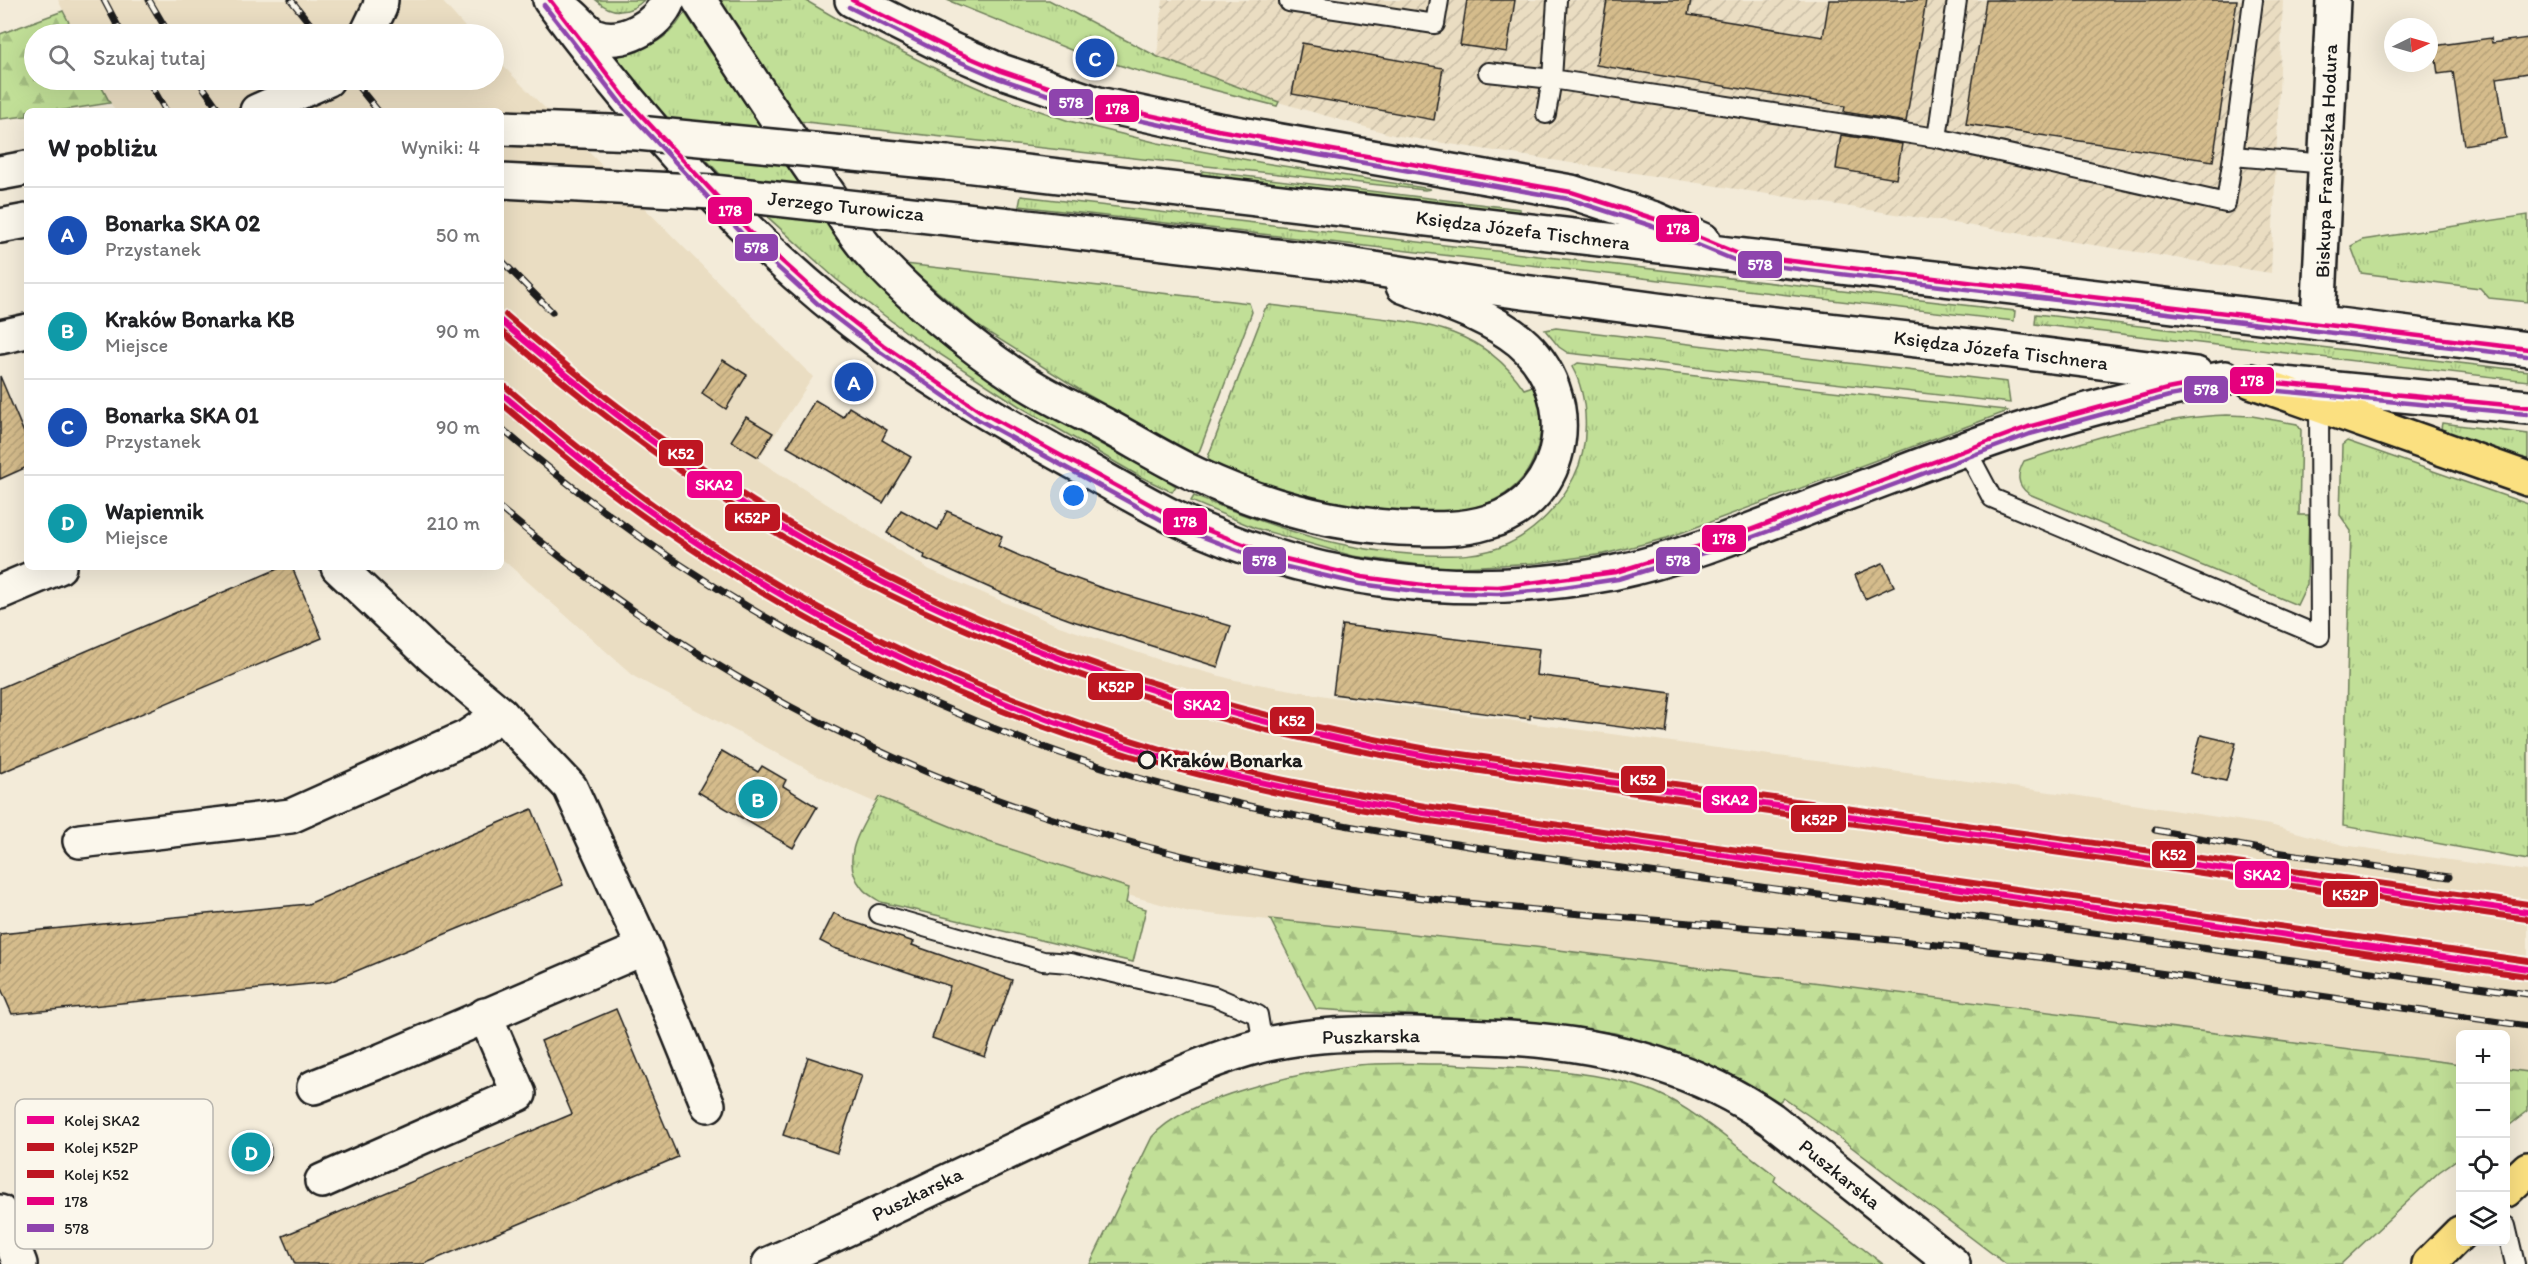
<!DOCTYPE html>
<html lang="pl">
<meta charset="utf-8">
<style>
:root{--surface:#fff;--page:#f6f6f6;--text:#202124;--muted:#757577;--line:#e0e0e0;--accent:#2563eb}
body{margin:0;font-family:Itim,sans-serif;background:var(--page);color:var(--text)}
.controls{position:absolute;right:18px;bottom:18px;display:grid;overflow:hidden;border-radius:9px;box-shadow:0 6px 24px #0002}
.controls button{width:54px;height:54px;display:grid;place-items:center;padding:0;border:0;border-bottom:2px solid var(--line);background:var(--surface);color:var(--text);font:30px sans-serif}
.compass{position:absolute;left:2384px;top:18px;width:54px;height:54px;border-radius:50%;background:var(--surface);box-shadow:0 6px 24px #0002;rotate:85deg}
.you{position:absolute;left:1074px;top:496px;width:21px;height:21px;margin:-15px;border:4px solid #fff;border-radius:50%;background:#1a73e8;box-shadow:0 0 0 9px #1a73e833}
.badge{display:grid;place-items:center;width:39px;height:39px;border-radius:50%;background:var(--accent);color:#fff;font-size:20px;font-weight:700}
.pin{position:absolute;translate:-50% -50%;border:3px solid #fff;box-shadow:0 2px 6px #0006}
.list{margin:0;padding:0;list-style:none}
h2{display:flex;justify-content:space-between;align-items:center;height:78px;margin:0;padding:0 24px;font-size:26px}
h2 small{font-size:20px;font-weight:400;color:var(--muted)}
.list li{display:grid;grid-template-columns:39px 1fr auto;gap:18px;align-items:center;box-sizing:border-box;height:96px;padding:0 24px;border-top:2px solid var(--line)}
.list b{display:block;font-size:22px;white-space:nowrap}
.list p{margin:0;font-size:20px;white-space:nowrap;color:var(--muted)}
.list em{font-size:20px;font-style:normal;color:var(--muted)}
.icon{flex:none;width:33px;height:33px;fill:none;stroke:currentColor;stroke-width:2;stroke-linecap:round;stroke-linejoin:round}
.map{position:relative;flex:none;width:2528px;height:1264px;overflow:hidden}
.search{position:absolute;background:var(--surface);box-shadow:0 6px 24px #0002;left:24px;top:24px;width:480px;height:66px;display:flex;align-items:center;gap:15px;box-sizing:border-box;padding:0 21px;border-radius:33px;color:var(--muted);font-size:22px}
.panel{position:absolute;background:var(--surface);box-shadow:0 6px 24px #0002;left:24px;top:108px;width:480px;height:462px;border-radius:9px}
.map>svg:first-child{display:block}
</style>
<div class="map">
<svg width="2528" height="1264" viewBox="0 0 2528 1264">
<defs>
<pattern id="industrial-furrows" width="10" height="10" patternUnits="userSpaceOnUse" patternTransform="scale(1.5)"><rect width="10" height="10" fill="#eaddc2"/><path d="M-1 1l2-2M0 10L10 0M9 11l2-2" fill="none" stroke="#c8bda6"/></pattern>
<pattern id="grass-tufts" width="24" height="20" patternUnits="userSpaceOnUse" patternTransform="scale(1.5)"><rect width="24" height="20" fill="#c1df97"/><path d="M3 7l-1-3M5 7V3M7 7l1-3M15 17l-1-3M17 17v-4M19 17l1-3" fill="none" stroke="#a5bf82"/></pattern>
<pattern id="forest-firs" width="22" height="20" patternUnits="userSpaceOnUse" patternTransform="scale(1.5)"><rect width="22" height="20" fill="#c1df97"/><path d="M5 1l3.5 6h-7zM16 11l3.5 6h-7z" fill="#a5bf82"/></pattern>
<pattern id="building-hatch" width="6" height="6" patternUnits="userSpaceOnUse" patternTransform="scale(1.5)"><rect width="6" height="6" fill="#d5bc8c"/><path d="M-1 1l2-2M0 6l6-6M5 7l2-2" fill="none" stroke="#b6a178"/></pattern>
</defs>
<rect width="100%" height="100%" fill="#f3ebd9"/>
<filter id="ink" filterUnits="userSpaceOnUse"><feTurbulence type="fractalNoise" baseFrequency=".0167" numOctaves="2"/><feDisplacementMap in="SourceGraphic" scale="12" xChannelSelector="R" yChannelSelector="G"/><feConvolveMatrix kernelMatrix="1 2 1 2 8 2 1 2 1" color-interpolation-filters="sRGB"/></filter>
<g filter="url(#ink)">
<!-- built -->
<g fill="#eaddc2">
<polygon points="58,0 441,0 471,34 75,34"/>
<polygon points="494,57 813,377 758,460 930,570 1059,626 1160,660 1235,680 1332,697 2073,795 2270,825 2343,845 2528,871 2528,1072 2506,1069 2506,1034 2460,1034 2460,1063 1535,947 1190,912 1021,866 842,788 635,677 501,558 501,111 115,111 98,80 494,80"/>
</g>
<!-- industrial -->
<polygon fill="url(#industrial-furrows)" points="1163,0 2283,0 2271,273 1393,135 1278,102 1157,57"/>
<!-- grass -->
<g fill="url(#grass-tufts)" stroke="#6e7e5a" stroke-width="1.5">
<path d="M596,0h48c-15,15 -33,14 -48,0z"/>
<polygon points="715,0 805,0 841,21 944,73 994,95 1069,121 1158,143 1264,163 1431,189 1425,190 797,121"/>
<polygon points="947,0 1049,0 1158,57 1279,102 1277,106 1135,70 1076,52"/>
<path d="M685,13c29,44 59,88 88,132 39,58 78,116 128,164 78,75 181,123 275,177l-4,6 -33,-16 -120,-70 -113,-74 -70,-53 -117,-106 -55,-58 -48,-58 3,-4c21,-4 41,-8 55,-26 5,-4 7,-11 11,-14z"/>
<polygon points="1202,171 1520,209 1520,214 1201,176"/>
<polygon points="1021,196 2015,311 2014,321 1019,206"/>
<polygon points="2528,215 2528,302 2489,298 2480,288 2361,273 2351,246 2362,240"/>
<polygon points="905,264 1249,303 1252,312 1199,452 1196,455 1088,395 978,326"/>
<path d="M1270,305c31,4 61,7 92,11 66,7 122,14 162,73l9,-3c11,26 11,49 0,74 -30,72 -145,55 -207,44 -39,-7 -78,-25 -115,-41l-3,-6 57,-148z"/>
<polygon points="2036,314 2528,371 2528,381 2035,324"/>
<polygon points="1556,328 2007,382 2010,403 1568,353 1559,347 1545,330"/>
<path d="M1578,363l427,47 3,1 -341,127 -63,16 -67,9 -93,5 -91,-12 -98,-28 -64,-27 3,-5c79,31 147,56 233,59 27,1 56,1 81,-11 29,-14 52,-39 66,-67 16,-31 15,-80 -2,-110z"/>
<path d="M2227,415l25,1 45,8 4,6 -2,85h10l-2,69 -10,21 -268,-111c-13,-9 -12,-20 -5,-33 66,-22 134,-44 203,-46z"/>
<polygon points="2442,423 2528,434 2528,464 2440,434"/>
<polygon points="2347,441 2528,504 2528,860 2343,826 2351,531 2340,515 2342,445"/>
<path d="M879,797l110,45 140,46 -3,15 20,6 -13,53 -252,-60c-6,-4 -15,-8 -19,-14 -25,-30 2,-64 17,-91z"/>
</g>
<!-- forest -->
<g fill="url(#forest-firs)" stroke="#6e7e5a" stroke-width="1.5">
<polygon points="63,11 75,34 34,34 34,80 98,80 110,103 58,111 27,111 27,116 0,119 0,34"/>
<polygon points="1270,919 1535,947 2460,1064 2460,1157 2439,1172 2341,1264 2006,1264 1821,1124 1783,1098 1779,1102 1744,1081 1701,1061 1615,1033 1547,1024 1316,1009"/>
<path d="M1445,1064c68,4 146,3 210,28 38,16 87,59 121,84l-2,5 109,83h-793l62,-127c34,-41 153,-65 206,-72 28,-3 58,-1 87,-1z"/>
<polygon points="2506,1069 2528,1072 2528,1111 2506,1128"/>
</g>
<!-- building -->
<g fill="url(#building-hatch)" stroke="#1c1c1c" stroke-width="1.5">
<polygon points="1467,0 1515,0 1507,52 1460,45"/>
<polygon points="1607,0 1691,0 1688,15 1823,37 1829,0 1926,0 1906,122 1844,112 1845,106 1596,65"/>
<polygon points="1986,0 2237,0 2213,161 1966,124"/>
<polygon points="2491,38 2492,43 2528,38 2528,73 2497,78 2506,138 2464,145 2453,72 2438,74 2434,46"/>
<polygon points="1302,43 1443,68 1434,120 1292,94"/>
<polygon points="1841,135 1902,144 1896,179 1836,169"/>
<polygon points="723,360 747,375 726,409 702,393"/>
<polygon points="0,376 27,440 27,467 0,479"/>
<polygon points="815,400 843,417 849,407 887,430 882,440 911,457 883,503 787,447"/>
<polygon points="746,417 773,433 758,457 731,441"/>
<polygon points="901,510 938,530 947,511 1002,536 998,546 1049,569 1102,588 1231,626 1218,667 1073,621 1021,602 924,558 925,555 887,533"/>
<polygon points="1883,563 1894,586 1865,599 1855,575"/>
<polygon points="282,567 292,567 322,638 0,773 0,688"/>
<polygon points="1342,625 1539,649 1536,675 1671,693 1666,733 1530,715 1530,719 1333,694"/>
<polygon points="2201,735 2236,743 2226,781 2190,773"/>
<polygon points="722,751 758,772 762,766 786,780 783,786 817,807 793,848 698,792"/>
<polygon points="532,809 563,885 330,982 12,1014 0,986 0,934 308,904"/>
<polygon points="834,913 847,920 914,942 912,945 1012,980 985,1057 932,1038 950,986 834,948 820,941"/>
<polygon points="616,1009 678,1157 424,1264 295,1264 283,1236 572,1114 541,1041"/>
<polygon points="808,1057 862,1075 837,1153 783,1135"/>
<circle cx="251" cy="1152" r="20"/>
</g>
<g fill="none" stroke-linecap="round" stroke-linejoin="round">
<defs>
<g id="lane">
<polyline points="1557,0 1552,79 1937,138 1957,0"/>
<polyline points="1289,2 1435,24 1439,0"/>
<polyline points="1488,72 1552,79 1546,114"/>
<polyline points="1937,138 2226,203 2233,156 2327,164"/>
<polyline points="2233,156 2253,0"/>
<polyline points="1966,449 1992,498 2320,636 2319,404"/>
<polyline points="879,914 1043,961 1070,963 1214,996 1258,1015 1263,1045"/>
<polyline points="2506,1226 2515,1264"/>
</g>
<g id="street">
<polyline points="2318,323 2333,0"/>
<polyline points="0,337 27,331"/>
<polyline points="338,567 434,658 501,714 570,787 644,948 708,1105"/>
<polyline points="0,592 59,567"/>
<polyline points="80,841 291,816 467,737 501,714"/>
<polyline points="314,1087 383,1060 644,948"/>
<polyline points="322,1181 519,1094 485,1015"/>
<polyline points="0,1212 20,1264"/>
<path d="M769,1264c115,-50 226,-108 340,-158 50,-22 101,-48 154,-61 72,-17 151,-11 224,-8 101,3 200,24 284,82l182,145"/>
</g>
<g id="secondary">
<path d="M550,0c93,126 205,251 332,344 60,44 124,81 188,116 34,19 67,39 101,56 137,67 292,85 441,57 78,-16 153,-49 227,-77 63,-23 126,-49 190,-69 64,-20 130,-36 196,-49"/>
<path d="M699,0c42,65 84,130 129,193 15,22 29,47 48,66 42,44 90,84 141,118 26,18 56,31 84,46 32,17 63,37 96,52 64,30 133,49 203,53 30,1 60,3 88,-6 82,-23 94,-129 32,-181 -33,-27 -78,-40 -117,-55"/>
<polyline points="852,0 952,50 1001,71 1098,104 1218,130 1571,192 1655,219 1703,240"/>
<path d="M569,13c8,6 17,18 25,22 27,12 65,-10 74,-35"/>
<polyline points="367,34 380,7 381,0"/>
<polyline points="257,111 327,80"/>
<polyline points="947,163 2346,326 2528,349"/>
<polyline points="0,173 27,168"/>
<polyline points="1010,225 1336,263 1508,290 1703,316 1997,349 2196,374"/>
<polyline points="0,226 27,221"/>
<polyline points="2274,383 2528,407"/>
</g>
<g id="primary">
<polyline points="2251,381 2528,479"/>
<polyline points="2506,1190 2528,1169"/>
<polyline points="2429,1264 2460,1233"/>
</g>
</defs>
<!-- lane casing -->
<use href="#lane" stroke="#1c1c1c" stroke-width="22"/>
<!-- street casing -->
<use href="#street" stroke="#1c1c1c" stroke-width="38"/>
<!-- secondary casing -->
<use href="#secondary" stroke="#1c1c1c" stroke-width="38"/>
<!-- primary casing -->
<use href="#primary" stroke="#1c1c1c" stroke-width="38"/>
<!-- lane -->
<use href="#lane" stroke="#fbf7ec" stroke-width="18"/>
<!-- street -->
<use href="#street" stroke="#fbf7ec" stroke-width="33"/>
<!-- secondary -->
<use href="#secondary" stroke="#fbf7ec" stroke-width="33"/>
<!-- primary -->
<use href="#primary" stroke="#fbe080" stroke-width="33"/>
<defs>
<g id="rail">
<polyline points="104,0 122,34"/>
<polyline points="149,0 169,34"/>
<polyline points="291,0 318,34"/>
<polyline points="148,80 166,111"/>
<polyline points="198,80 220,111"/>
<polyline points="353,80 378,111"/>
<polyline points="501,260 552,312"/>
<path d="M501,428c207,180 461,313 730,374 181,41 367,62 552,88 248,34 497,69 745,104"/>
<path d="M501,509c247,209 528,332 848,379 176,26 355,34 532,51 216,22 432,57 647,87"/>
<polyline points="2155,830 2276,852 2449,877"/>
</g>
</defs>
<!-- rail casing -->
<use href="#rail" stroke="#1c1c1c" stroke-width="7"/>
<!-- rail -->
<use href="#rail" stroke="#fbf7ec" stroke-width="4.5" stroke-dasharray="14" stroke-linecap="butt"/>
<defs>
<g id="secondary-bridge">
<polyline points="501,128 638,133 947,163"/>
<polyline points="501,181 713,192 1010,225"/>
</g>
</defs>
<!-- secondary-bridge casing -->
<use href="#secondary-bridge" stroke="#1c1c1c" stroke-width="38" stroke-linecap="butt"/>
<!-- secondary-bridge -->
<use href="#secondary-bridge" stroke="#fbf7ec" stroke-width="33"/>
<defs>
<g id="bus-1">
<polyline points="550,0 627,100 751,233 824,299 883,345 983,413 1173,517 1277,557 1362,577 1423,585 1498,587 1616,572 1739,534 2028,427 2167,389 2225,378 2528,407"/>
<polyline points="852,0 952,50 1001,71 1098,104 1218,130 1571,192 1655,219 1741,255 2528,349"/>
</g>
<g id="bus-2">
<polyline points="544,5 622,105 746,238 819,305 879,351 979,420 1169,524 1274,564 1360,584 1423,592 1498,594 1544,590 1618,579 1742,541 2030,434 2169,396 2225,386 2527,414"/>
<polyline points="849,7 949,57 998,78 1096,111 1217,137 1569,199 1652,226 1739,262 2527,356"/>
</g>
</defs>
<!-- bus-1 casing -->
<use href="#bus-1" stroke="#fbf7ec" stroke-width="9"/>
<!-- bus-2 casing -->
<use href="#bus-2" stroke="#fbf7ec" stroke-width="9"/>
<!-- bus-1 -->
<use href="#bus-1" stroke="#e5007d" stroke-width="4.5"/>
<!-- bus-2 -->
<use href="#bus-2" stroke="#8e44ad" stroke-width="4.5"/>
<defs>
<g id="rail-1">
<path d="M501,321c75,63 151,124 234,177 211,136 450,216 697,259l1096,155"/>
<path d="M501,393c49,41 97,82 150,119 156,109 327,191 510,245 86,25 175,41 263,56l1104,156"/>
</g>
<g id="rail-2">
<path d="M501,331c73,62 148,121 229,173 212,138 453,218 701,260l1096,155"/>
<path d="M501,403c47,40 95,80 145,115 130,91 272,165 421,217 116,41 235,65 356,85l1104,156"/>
</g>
<g id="rail-3">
<path d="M506,315c74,63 150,124 233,177 210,136 448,215 694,258l1095,154"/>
<path d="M506,387c48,41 97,82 149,119 155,109 326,190 508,244 86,25 174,41 262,56l1103,155"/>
</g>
</defs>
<!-- rail-1 casing -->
<use href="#rail-1" stroke="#fbf7ec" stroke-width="10"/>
<!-- rail-2 casing -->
<use href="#rail-2" stroke="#fbf7ec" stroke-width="10"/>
<!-- rail-3 casing -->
<use href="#rail-3" stroke="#fbf7ec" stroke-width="10"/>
<!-- rail-1 -->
<use href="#rail-1" stroke="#ed028c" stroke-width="6"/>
<!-- rail-2 -->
<use href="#rail-2" stroke="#be1622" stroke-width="6"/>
<!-- rail-3 -->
<use href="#rail-3" stroke="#be1622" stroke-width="6"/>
</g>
</g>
<!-- markers -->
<circle fill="#fbf7ec" stroke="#1c1c1c" stroke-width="3" cx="1147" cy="760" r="8"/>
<g text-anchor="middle" stroke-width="6" stroke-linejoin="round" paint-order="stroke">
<!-- street labels -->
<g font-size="20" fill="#1c1c1c" stroke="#fbf7ec">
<text transform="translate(2326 161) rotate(-88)" y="7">Biskupa Franciszka Hodura</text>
<text transform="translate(846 206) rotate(6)" y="7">Jerzego Turowicza</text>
<text transform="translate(1523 230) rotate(7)" y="7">Księdza Józefa Tischnera</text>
<text transform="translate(2001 350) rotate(7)" y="7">Księdza Józefa Tischnera</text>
<text transform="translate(1371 1036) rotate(-1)" y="7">Puszkarska</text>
<text transform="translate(1840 1174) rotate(39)" y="7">Puszkarska</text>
<text transform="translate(917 1194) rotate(-26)" y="7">Puszkarska</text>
</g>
<!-- stop labels -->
<g font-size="20" font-weight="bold" fill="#1c1c1c" stroke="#fbf7ec" text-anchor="start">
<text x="1160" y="767">Kraków Bonarka</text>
</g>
</g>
<!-- legend -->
<rect x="15" y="1099" width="198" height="150" rx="9" fill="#fbf7ec" stroke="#b8b5ae" stroke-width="1.5"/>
<rect x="27" y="1116" width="27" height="8" fill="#ed028c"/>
<rect x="27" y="1143" width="27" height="8" fill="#be1622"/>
<rect x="27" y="1170" width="27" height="8" fill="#be1622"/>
<rect x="27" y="1197" width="27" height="8" fill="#e5007d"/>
<rect x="27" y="1224" width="27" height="8" fill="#8e44ad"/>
<g font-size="16" fill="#1c1c1c">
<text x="64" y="1126">Kolej SKA2</text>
<text x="64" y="1153">Kolej K52P</text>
<text x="64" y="1180">Kolej K52</text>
<text x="64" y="1207">178</text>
<text x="64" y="1234">578</text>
</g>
<g stroke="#fbf7ec" stroke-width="2">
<rect x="1048" y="88" width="46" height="29" rx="6" fill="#8e44ad"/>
<rect x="1094" y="94" width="46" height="29" rx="6" fill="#e5007d"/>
<rect x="707" y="196" width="46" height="29" rx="6" fill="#e5007d"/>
<rect x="1655" y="214" width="45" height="29" rx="6" fill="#e5007d"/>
<rect x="734" y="233" width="45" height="29" rx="6" fill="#8e44ad"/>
<rect x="1737" y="250" width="46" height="29" rx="6" fill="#8e44ad"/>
<rect x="2229" y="366" width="46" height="29" rx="6" fill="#e5007d"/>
<rect x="2183" y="375" width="46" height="29" rx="6" fill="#8e44ad"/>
<rect x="658" y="439" width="46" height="28" rx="6" fill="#be1622"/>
<rect x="686" y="470" width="57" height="29" rx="6" fill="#ed028c"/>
<rect x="724" y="503" width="57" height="29" rx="6" fill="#be1622"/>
<rect x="1162" y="507" width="46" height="29" rx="6" fill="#e5007d"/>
<rect x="1701" y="524" width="46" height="29" rx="6" fill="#e5007d"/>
<rect x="1242" y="546" width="45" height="29" rx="6" fill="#8e44ad"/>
<rect x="1655" y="546" width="46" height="29" rx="6" fill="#8e44ad"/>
<rect x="1087" y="672" width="57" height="29" rx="6" fill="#be1622"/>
<rect x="1173" y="690" width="57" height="29" rx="6" fill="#ed028c"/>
<rect x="1269" y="706" width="46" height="29" rx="6" fill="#be1622"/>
<rect x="1620" y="765" width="46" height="29" rx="6" fill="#be1622"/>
<rect x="1702" y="785" width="56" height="29" rx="6" fill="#ed028c"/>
<rect x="1790" y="804" width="57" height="29" rx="6" fill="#be1622"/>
<rect x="2151" y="840" width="45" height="29" rx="6" fill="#be1622"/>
<rect x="2234" y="860" width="56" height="29" rx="6" fill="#ed028c"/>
<rect x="2322" y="880" width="57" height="28" rx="6" fill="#be1622"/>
</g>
<g font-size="16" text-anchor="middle" font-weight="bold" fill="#fff">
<text x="1071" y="108">578</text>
<text x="1117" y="114">178</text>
<text x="730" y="216">178</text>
<text x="1678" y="234">178</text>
<text x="756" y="253">578</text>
<text x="1760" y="270">578</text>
<text x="2252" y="386">178</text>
<text x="2206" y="395">578</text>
<text x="681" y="459">K52</text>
<text x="714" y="490">SKA2</text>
<text x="752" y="523">K52P</text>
<text x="1185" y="527">178</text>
<text x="1724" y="544">178</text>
<text x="1264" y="566">578</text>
<text x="1678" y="566">578</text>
<text x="1116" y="692">K52P</text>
<text x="1202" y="710">SKA2</text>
<text x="1292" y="726">K52</text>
<text x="1643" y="785">K52</text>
<text x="1730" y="805">SKA2</text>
<text x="1819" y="825">K52P</text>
<text x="2173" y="860">K52</text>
<text x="2262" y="880">SKA2</text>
<text x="2350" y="900">K52P</text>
</g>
</svg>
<div class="controls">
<button>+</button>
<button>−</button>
<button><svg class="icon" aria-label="locate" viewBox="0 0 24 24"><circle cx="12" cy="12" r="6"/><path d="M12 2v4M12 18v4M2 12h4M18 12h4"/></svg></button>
<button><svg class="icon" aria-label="layers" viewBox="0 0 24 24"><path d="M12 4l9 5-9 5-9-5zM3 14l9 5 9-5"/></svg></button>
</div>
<svg class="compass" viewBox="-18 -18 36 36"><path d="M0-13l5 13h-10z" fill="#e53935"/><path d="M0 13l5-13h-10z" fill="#757577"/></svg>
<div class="you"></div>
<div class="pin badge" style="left:854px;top:382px;background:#1a4fb4">A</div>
<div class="pin badge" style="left:758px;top:799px;background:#0f9aa8">B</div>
<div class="pin badge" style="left:1095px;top:58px;background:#1a4fb4">C</div>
<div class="pin badge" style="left:251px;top:1152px;background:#0f9aa8">D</div>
<div class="search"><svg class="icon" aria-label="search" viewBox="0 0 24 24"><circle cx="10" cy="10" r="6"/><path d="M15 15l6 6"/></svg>Szukaj tutaj</div>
<section class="panel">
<h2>W pobliżu<small>Wyniki: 4</small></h2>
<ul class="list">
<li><span class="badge" style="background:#1a4fb4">A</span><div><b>Bonarka SKA 02</b><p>Przystanek</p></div><em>50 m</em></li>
<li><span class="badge" style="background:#0f9aa8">B</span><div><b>Kraków Bonarka KB</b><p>Miejsce</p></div><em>90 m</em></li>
<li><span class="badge" style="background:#1a4fb4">C</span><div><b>Bonarka SKA 01</b><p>Przystanek</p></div><em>90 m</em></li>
<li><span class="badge" style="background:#0f9aa8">D</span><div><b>Wapiennik</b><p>Miejsce</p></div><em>210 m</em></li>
</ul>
</section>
</div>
